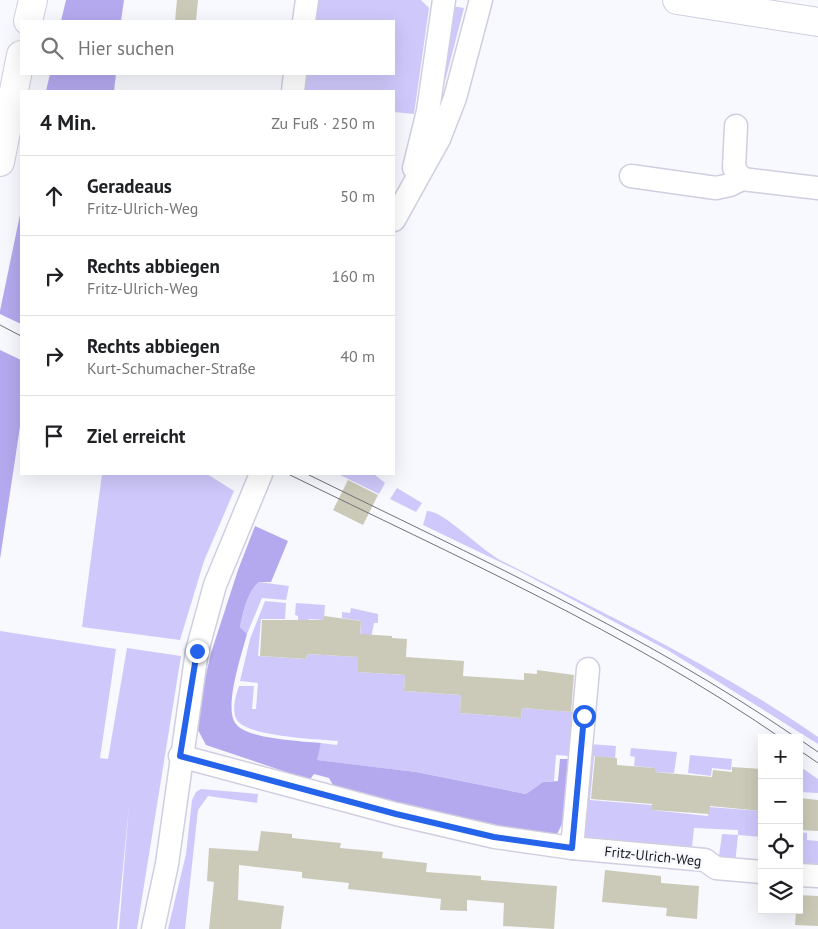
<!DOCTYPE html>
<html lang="de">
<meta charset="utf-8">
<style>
:root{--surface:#fff;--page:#f6f6f6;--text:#202124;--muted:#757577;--line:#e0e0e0}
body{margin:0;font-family:"PT Sans",sans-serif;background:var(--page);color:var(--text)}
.controls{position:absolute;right:15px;bottom:15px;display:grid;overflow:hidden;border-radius:0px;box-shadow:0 5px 20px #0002}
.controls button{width:45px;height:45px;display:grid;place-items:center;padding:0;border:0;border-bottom:1px solid var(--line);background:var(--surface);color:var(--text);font:25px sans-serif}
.stop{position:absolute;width:15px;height:15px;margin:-11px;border:4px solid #2563eb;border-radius:50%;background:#fff}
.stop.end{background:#2563eb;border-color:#fff;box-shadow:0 1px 5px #0008}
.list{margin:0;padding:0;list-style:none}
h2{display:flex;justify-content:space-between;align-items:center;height:65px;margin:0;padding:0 20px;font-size:21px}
h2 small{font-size:16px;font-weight:400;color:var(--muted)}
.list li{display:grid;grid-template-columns:32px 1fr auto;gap:15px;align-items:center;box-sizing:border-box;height:80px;padding:0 20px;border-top:1px solid var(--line)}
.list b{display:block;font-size:19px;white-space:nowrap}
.list p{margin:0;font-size:16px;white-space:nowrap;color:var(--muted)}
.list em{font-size:16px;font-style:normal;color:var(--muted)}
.icon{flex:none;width:28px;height:28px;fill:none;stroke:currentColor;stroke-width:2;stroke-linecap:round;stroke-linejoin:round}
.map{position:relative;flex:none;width:818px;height:929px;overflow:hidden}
.search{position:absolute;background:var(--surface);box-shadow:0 5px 20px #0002;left:20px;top:20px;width:375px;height:55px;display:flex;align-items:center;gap:12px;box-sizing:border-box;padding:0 18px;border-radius:0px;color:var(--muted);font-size:19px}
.panel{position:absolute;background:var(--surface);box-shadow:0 5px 20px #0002;left:20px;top:90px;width:375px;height:385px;border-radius:0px}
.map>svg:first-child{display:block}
</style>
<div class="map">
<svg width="818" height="929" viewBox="0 0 818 929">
<rect width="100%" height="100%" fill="#f8f8ff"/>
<!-- green -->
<g fill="#cfc9fb">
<polygon points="311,0 421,0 429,8 414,114 394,112 394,91 299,91 301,74 394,74 394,21 308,21"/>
<polygon points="451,6 464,8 439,104"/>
<polygon points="102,474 207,474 234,491 204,561 180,640 82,627"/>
<polygon points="338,474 374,474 385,483 379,494"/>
<polygon points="397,488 422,503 416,512 390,499"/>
<path d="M427,511c16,-1 56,41 75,50 107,55 217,107 316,176v7l-149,-93 -148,-79 -98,-47z"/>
<path d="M259,582l30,4 -3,14 -24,-2 -15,36 -7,-7c3,-15 7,-34 19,-45z"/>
<path d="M265,601l21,2 -1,16h-24l-3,37 48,3 1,-5 51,3v15l47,3 -1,16 57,4 -1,18 61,5 1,-10 50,4 -3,44 -13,-1 -2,26 -11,1 -17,12 -110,-22 -100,-12 5,-17 16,2 1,-4c-21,-2 -90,-4 -101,-21 -6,-10 -1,-25 2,-34h15l-2,23h4l2,-26 -18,-2 10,-42z"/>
<polygon points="296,603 325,605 324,620 309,619 308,626 298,625 298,616 295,615"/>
<polygon points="351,608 378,614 378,623 374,623 371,638 360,638 361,621 342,618 342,612 350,613"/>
<polygon points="0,631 116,649 100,758 108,759 127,648 181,656 137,929 119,929 129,806 117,929 0,929"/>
<polygon points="590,744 616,746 615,758 594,756 590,800 652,805 652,810 708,816 709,807 762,811 762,837 738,835 735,865 718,864 722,834 738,835 738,830 694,828 692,847 582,837"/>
<polygon points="631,748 677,752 674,773 655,772 655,768 634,766 635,757 630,756"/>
<polygon points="690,755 732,759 731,770 712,768 711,776 688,773"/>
<polygon points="799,766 818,779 818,793 800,792 799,795"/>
<polygon points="201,789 258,794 257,803 208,796 198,810 185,929 168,929 186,854 192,800 196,792"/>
<polygon points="799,832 807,833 807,840 818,841 818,864 806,863 805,871 799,870"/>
</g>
<!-- forest -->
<g fill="#b4a9ee">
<polygon points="66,0 124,0 121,21 61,21"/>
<polygon points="50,74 116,74 114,91 46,91"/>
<polygon points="21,210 21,324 0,314 0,311"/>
<polygon points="0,350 21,360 21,420 0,559"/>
<path d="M255,526l33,15 -17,41h-12c-12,10 -16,30 -19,45l7,7c-5,19 -24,75 -11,90 11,15 66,17 85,19l-4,17 99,12 110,22 17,-12 15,-1 2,-22h8l-4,61 -7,14 -9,2 -114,-24 -101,-27 -4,-7 -15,-4 -3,4h-7l-98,-33 -8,-15 2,-29 11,-48 27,-83z"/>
</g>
<!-- building -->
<g fill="#cbcab8">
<polygon points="177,0 198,0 196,21 175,21"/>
<polygon points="348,480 378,495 363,525 333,510"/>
<polygon points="324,616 361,621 360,634 392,636 392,638 407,639 406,657 464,661 463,676 524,680 524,673 537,674 537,670 574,675 571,712 522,708 521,718 460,713 461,695 404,691 405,675 358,672 358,657 307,654 306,659 260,656 262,620 324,620"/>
<polygon points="595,756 617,758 617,765 655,768 655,772 712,777 713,770 732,772 732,767 762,769 762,811 710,806 709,814 652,810 652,804 591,799"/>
<polygon points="799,798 818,800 818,831 799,830"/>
<polygon points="261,831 292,834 292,838 341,843 340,848 383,852 382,858 427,863 426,872 481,876 481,880 557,886 554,929 503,926 504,903 467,900 467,911 440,910 441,899 348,889 349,883 302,878 302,872 239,865 238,900 284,906 281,929 209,929 214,882 207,881 209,848 258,851"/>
<polygon points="605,870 661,876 661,883 699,886 697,919 666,916 667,908 602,902"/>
<polygon points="799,895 818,896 818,926 795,925 796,910 799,910"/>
</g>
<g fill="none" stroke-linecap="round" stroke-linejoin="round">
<defs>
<g id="minor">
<polyline points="304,21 307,0"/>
<polyline points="293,91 295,74"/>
<polyline points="736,126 734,168 742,179"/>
<polyline points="414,168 428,111 444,0"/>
<polyline points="631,176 716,188 730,185 742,179 818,188"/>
<polyline points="394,220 439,139 455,98 481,0"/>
<polyline points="180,756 396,814 495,837 572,848 705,860 716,868 762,872"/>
<polyline points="572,848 588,669"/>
<polyline points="799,875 818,876"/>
<polyline points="153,929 167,864 197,651 215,585 261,474"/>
</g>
<polyline id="major" points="677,0 818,22"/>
<g id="highway">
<polyline points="28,21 33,0"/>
<polyline points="0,162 21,55"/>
</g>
</defs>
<!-- minor casing -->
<use href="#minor" stroke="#d0cee0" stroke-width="25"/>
<!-- major casing -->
<use href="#major" stroke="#d0cee0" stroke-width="30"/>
<!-- highway casing -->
<use href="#highway" stroke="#d0cee0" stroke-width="30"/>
<!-- minor -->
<use href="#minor" stroke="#fff" stroke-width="22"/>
<!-- major -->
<use href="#major" stroke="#fff" stroke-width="28"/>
<!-- highway -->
<use href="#highway" stroke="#fff" stroke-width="28"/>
<!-- tram -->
<g stroke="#727177" stroke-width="1">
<polyline points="0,325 21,336"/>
<path d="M288,474c167,82 339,158 493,264"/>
<path d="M307,474c167,82 336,159 490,264"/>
<polyline points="799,739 818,752"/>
<polyline points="799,750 818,763"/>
</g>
</g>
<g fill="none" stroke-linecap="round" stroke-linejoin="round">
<!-- route -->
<polyline stroke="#2563eb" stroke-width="6" points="197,651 180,756 396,814 494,837 572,848 584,716"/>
</g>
<g text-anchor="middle" stroke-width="5" stroke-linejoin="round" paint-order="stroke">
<!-- street labels -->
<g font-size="14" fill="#16151b" stroke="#f8f8ff">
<text transform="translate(653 856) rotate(6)" y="5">Fritz-Ulrich-Weg</text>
</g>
</g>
</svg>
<div class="controls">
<button>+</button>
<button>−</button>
<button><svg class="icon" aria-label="locate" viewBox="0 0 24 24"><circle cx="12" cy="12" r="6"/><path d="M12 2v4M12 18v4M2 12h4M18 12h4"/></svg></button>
<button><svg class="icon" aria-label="layers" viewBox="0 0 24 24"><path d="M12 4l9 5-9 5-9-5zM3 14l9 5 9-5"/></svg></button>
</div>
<div class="stop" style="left:584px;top:716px"></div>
<div class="stop end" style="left:197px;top:651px"></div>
<div class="search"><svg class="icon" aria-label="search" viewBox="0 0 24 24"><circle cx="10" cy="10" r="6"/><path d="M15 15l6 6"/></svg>Hier suchen</div>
<section class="panel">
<h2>4 Min.<small>Zu Fuß · 250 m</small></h2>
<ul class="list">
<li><svg class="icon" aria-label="ahead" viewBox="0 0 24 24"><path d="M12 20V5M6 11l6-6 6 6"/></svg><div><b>Geradeaus</b><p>Fritz-Ulrich-Weg</p></div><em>50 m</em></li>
<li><svg class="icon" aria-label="right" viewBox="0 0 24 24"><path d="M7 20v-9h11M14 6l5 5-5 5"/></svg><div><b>Rechts abbiegen</b><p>Fritz-Ulrich-Weg</p></div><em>160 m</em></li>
<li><svg class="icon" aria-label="right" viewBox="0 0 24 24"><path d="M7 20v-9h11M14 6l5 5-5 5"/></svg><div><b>Rechts abbiegen</b><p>Kurt-Schumacher-Straße</p></div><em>40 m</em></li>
<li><svg class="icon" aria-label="arrive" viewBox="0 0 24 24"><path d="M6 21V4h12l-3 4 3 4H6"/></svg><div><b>Ziel erreicht</b></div></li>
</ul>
</section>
</div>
